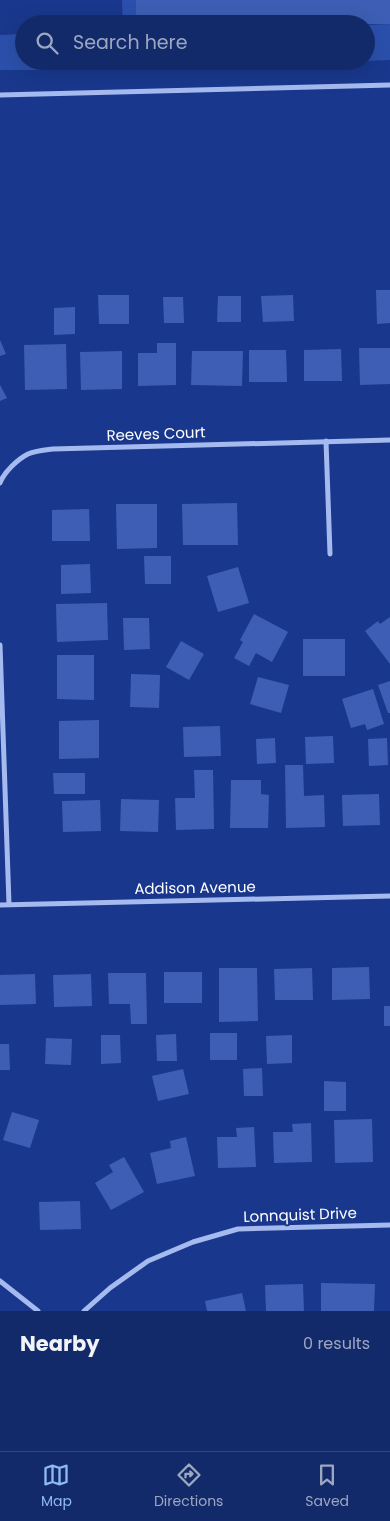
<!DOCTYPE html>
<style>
:root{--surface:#132a6a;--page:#1c3270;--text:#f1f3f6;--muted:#9da7c1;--line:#32467e;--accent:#90b9f0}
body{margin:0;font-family:Poppins,sans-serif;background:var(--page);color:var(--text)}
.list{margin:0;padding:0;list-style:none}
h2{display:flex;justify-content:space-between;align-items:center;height:65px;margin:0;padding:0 20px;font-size:21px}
h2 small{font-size:16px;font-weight:400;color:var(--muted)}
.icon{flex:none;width:28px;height:28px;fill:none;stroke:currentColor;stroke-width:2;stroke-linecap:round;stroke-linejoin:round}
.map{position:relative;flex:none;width:390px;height:1311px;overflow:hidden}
.search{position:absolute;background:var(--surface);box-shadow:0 5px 20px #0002;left:15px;right:15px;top:15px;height:55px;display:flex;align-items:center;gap:12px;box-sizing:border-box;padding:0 18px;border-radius:28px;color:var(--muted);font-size:19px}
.sheet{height:140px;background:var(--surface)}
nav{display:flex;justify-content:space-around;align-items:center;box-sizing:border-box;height:70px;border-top:1px solid var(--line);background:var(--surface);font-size:14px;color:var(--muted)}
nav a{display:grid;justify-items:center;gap:2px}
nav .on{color:var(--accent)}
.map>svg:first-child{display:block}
</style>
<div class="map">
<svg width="390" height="1311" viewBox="0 0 390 1311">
<rect width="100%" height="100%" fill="#19388d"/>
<!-- green -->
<g fill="#2b50ac">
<polygon points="122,0 136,0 136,24 123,24"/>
<polygon points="390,24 390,60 366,61 366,25"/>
<polygon points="24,34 24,61 354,61 53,69 45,67 41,70 0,70 0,35"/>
</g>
<!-- building -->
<g fill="#3d5eb4">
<rect x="136" y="0" width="254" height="24"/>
<polygon points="376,290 390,290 390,323 377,324"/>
<polygon points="98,295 129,295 129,324 99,324"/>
<polygon points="293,295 294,321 263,322 261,296"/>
<polygon points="218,296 241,296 241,322 217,322"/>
<polygon points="163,297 183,297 184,323 164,323"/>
<polygon points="75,307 75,334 54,335 54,308"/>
<polygon points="0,340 6,354 0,356"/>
<polygon points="157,343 176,343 176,385 138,386 138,353 157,353"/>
<polygon points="66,344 67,389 25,390 24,345"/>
<polygon points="359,348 390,348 390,384 360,385"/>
<polygon points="341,349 342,381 304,381 304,350"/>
<polygon points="249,350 286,350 287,382 249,382"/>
<polygon points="122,351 122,389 81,390 80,352"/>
<polygon points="192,351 243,351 242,386 191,385"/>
<polygon points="0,385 7,398 0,401"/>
<polygon points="237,503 238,545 183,545 182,504"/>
<polygon points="116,504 157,504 157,548 117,549"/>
<polygon points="89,509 90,541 52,541 52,510"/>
<polygon points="144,556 171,556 171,584 145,584"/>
<polygon points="90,564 91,593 61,594 61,565"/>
<polygon points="238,567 249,603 218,612 207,576"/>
<polygon points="107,603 108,640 57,642 56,604"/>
<polygon points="254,614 288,632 272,662 256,653 249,666 234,658 243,642 240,640"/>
<polygon points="390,617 390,664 365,631 378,621 380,624"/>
<polygon points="123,618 149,618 150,649 124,650"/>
<rect x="303" y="639" width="42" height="37"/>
<polygon points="181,641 204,654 189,680 166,667"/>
<polygon points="57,655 94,655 94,700 57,699"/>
<polygon points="131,674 160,675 159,708 130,707"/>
<polygon points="258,677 289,685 281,713 250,704"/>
<polygon points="390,681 390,713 388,713 378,685"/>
<polygon points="373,689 384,724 367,730 365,724 351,728 342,699"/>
<polygon points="99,720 99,758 59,759 59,721"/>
<polygon points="220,726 221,756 184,757 183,727"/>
<polygon points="333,736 334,763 306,764 305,737"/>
<polygon points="275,738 276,763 257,764 256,739"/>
<polygon points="387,738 388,765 369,766 368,739"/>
<polygon points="285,765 303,765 304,796 324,795 325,827 286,828"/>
<polygon points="194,770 213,770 214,829 176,830 175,798 195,798"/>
<polygon points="53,773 85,773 85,794 54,794"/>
<polygon points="231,780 261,780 261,794 269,795 268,828 230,828"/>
<polygon points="379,794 380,825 343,826 342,795"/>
<polygon points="121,799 159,800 158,832 120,831"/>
<polygon points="100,800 101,831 63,832 62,801"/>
<polygon points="369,967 370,999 332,1000 332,968"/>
<polygon points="219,968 257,968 258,1021 219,1022"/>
<polygon points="312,968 313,1000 275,1000 274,969"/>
<rect x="164" y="972" width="38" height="31"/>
<polygon points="108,973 146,973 147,1024 131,1024 130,1004 109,1004"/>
<polygon points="35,974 36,1004 0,1005 0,975"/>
<polygon points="91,974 92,1006 54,1007 53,975"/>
<rect x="384" y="1006" width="6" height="20"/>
<rect x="210" y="1033" width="27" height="27"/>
<polygon points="176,1034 177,1061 157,1061 156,1035"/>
<polygon points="101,1035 120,1035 121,1063 101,1064"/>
<polygon points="292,1035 292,1063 267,1064 266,1036"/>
<polygon points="46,1038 72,1039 71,1065 45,1064"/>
<polygon points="0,1044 9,1044 10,1070 0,1070"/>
<polygon points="262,1068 263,1096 244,1096 243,1069"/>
<polygon points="183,1069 189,1094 158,1101 152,1076"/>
<polygon points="324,1081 346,1082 346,1111 324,1111"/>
<polygon points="12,1112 39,1120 30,1148 3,1140"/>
<polygon points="372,1119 373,1162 335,1163 334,1120"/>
<polygon points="311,1123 312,1162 274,1163 273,1132 293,1132 292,1124"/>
<polygon points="254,1127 256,1167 218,1168 217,1137 237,1137 236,1128"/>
<polygon points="186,1137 195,1176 157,1184 150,1153 171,1148 170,1141"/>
<polygon points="124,1157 144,1192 111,1210 95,1183 113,1172 109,1165"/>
<polygon points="80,1201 81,1229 40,1230 39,1202"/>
<polygon points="321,1283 375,1284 374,1311 321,1311"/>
<polygon points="303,1284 304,1311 266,1311 265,1285"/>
<polygon points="242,1293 246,1311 207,1311 205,1301"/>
</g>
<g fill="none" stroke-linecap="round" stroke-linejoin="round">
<!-- minor -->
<g stroke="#a5baee" stroke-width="5">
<polyline points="0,95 390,85"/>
<polyline points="326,441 330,554"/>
<path d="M0,483c4,-11 18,-24 28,-29 7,-3 17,-4 25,-5l337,-9"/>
<polyline points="0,645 9,904"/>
<polyline points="0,905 390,896"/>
<polyline points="0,1281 38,1311"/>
<polyline points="84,1311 110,1288 148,1261 193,1242 238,1229 390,1225"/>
</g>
</g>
<g text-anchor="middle" stroke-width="4" stroke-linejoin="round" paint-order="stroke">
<!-- street labels -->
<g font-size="15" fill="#fff" stroke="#19388d">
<text transform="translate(156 434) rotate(-2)" y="5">Reeves Court</text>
<text transform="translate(195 888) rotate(-1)" y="5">Addison Avenue</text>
<text transform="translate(300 1215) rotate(-2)" y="5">Lonnquist Drive</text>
</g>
</g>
</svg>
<div class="search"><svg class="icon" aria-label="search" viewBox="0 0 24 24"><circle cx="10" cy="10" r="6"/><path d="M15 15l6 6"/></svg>Search here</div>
</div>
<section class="sheet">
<h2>Nearby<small>0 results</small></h2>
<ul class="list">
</ul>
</section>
<nav>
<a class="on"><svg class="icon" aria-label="map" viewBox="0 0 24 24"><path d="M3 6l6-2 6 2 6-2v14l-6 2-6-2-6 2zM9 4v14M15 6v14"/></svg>Map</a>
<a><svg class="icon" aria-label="directions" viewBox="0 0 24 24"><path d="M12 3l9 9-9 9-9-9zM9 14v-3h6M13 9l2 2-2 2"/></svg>Directions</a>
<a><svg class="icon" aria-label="saved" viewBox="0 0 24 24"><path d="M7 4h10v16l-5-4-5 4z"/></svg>Saved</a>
</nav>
